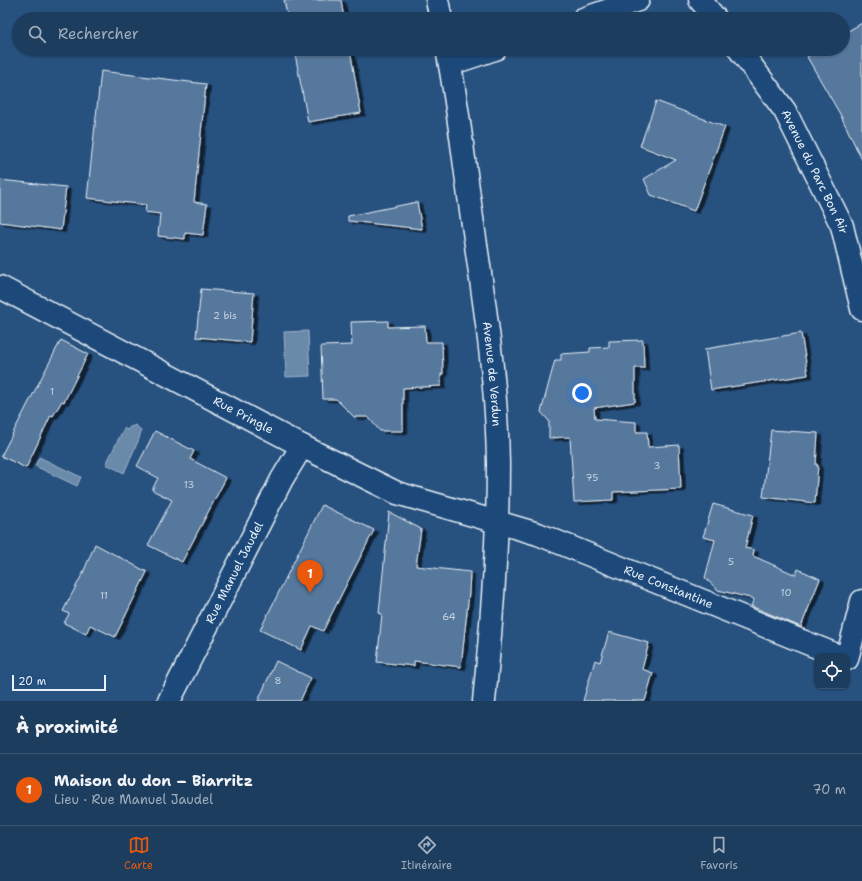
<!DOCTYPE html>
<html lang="fr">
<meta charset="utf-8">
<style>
:root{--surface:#1d3d5f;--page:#254465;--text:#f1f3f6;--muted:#a0aebd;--line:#3b5674;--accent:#ea580c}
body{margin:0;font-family:"Shantell Sans",sans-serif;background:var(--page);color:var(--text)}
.controls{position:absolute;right:12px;bottom:12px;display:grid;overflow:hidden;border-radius:8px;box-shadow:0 1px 3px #0004}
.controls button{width:36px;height:36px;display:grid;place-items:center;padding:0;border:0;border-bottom:1px solid var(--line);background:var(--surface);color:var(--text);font:20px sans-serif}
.scale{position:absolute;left:12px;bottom:10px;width:94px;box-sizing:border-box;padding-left:4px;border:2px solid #e8f1f8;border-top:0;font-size:11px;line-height:14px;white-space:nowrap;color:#e8f1f8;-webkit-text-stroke:3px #1f4a7a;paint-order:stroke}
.you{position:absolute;left:582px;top:393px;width:14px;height:14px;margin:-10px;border:3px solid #fff;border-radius:50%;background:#1a73e8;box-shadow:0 0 0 6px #1a73e833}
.badge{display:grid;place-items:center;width:26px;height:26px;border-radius:50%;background:var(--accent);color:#fff;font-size:13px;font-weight:700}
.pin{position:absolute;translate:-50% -33px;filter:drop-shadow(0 1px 2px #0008)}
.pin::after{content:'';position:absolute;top:21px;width:14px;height:12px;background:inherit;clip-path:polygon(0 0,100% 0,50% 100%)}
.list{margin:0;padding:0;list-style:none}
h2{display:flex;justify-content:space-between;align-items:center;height:52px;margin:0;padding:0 16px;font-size:17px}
h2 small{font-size:13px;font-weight:400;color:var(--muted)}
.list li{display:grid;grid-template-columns:26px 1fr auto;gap:12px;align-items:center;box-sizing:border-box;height:72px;padding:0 16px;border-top:1px solid var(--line)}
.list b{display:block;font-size:15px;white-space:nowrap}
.list p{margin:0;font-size:13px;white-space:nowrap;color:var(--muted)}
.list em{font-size:13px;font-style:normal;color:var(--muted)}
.icon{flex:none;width:22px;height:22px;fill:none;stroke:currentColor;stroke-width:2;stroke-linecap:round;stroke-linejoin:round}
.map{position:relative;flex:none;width:862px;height:701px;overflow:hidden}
.search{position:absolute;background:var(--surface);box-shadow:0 1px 3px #0004;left:12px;right:12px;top:12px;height:44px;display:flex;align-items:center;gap:10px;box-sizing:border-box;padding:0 14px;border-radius:22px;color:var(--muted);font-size:15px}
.sheet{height:124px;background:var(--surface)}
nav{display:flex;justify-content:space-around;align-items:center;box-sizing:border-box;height:56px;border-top:1px solid var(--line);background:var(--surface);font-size:11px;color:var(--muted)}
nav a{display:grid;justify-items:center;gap:2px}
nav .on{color:var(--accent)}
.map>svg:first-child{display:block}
</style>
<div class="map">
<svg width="862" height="701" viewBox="0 0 862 701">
<defs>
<filter id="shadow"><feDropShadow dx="4.5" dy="2.5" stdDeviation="0" flood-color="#0009"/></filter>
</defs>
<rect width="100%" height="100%" fill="#27517f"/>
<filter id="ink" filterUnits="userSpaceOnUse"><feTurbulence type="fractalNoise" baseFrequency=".025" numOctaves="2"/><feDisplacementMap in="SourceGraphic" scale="8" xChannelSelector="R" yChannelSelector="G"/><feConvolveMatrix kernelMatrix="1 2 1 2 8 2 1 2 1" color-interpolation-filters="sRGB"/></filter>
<g filter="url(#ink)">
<!-- water -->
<g fill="#6b8aaa" stroke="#9db3c9">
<polygon points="308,331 310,376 286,377 284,332"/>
<polygon points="136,425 141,431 139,439 124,473 106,464 124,428 127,430 130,427"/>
<polygon points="39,457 81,477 77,486 35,466"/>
</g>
<!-- building -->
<g fill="#57789d" stroke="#e8f1f8" filter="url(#shadow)">
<polygon points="284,0 341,0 344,19 288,19"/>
<polygon points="862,23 862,160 840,114 807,57 819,49 843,49 843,34"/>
<polygon points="294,49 350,49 361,113 308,122"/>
<polygon points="101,71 206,84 194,202 207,204 203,235 185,233 185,239 158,236 160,214 145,212 146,205 87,198"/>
<polygon points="656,101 725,127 694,211 651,195 644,179 676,160 640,146"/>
<polygon points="0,180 66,187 61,230 0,222"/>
<polygon points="417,202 422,229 348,221 348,216"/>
<polygon points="201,289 254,293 250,342 196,337"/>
<polygon points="388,321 388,327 425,326 426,342 442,342 443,374 441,374 441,386 403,388 403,431 380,431 368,417 354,417 336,399 323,399 321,346 352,345 351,322"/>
<polygon points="801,333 808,375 711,390 705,349"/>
<polygon points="61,340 88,354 64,402 62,401 53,416 51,415 26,468 1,456"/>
<polygon points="643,340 644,368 635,368 635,402 594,408 595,419 636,422 636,432 647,432 648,447 679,445 681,489 613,492 613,500 574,502 570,437 549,438 549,421 541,412 555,360 561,360 561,354 590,352 590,348 609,347 609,341"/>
<polygon points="771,430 818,433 816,465 818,465 815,503 763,497"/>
<polygon points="155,431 194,451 190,459 226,478 182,562 148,545 172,500 152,490 158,478 137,466"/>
<polygon points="713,504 753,515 745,548 754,550 753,556 796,575 798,569 820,579 801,627 751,606 754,599 718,590 705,578 715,540 703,537"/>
<polygon points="322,505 374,530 323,631 312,626 301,650 260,630"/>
<polygon points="389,512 421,529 416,566 470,572 469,593 461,667 414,661 414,666 377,662 382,614 379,613"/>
<polygon points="95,544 147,572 115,637 90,625 86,634 64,623 69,614 63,611 83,573"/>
<polygon points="609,632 649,643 642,669 653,673 645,701 583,701 595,660 600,662"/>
<polygon points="276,661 311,678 300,701 258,701"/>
</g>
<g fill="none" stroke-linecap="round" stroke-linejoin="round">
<defs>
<g id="minor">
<polyline points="700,0 716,19"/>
<polyline points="583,19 638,0"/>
<path id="s1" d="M739,49l46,62 57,115 20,83"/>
<polyline points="450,64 495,49"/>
<path id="s2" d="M0,287l302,159 95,47 141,41 301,122"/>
<polyline points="847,659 862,601"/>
<path id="s3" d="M169,701l113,-222 20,-33"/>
</g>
<g id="major">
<polyline points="437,0 441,19"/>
<path id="s4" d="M447,49c11,56 17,113 25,169 12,82 25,164 26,246 0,79 -6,158 -14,237"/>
</g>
</defs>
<!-- minor casing -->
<use href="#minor" stroke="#e8f1f8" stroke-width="25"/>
<!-- major casing -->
<use href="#major" stroke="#e8f1f8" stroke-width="25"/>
<!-- minor -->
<use href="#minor" stroke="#1f4a7a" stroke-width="22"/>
<!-- major -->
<use href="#major" stroke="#1f4a7a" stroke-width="22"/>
</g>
</g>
<g text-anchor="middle" stroke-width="3" stroke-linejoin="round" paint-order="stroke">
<!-- number labels -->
<g font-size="10" fill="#c4d3e1">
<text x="225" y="319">2 bis</text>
<text x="52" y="395">1</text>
<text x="657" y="469">3</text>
<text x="592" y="481">75</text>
<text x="189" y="488">13</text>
<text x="731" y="565">5</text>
<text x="786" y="596">10</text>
<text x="104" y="599">11</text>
<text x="449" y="620">64</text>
<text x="278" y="684">8</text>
</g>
<!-- street labels -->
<g font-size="12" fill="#e8f1f8" stroke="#1f4a7a">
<text dy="4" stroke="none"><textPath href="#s1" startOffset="145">Avenue du Parc Bon Air</textPath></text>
<text dy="4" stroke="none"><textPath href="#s4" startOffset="328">Avenue de Verdun</textPath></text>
<text dy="4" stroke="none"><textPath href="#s2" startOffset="275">Rue Pringle</textPath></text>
<text dy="4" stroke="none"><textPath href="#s3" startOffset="144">Rue Manuel Jaudel</textPath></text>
<text dy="4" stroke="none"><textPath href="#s2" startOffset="735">Rue Constantine</textPath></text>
</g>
</g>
</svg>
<div class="controls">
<button><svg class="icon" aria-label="locate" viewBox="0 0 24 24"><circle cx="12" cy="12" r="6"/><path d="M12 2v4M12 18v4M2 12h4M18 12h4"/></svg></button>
</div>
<div class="scale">20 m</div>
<div class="you"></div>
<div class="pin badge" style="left:310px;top:593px">1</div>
<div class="search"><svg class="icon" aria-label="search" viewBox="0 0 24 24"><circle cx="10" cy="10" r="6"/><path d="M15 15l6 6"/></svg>Rechercher</div>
</div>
<section class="sheet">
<h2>À proximité<small></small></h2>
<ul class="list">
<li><span class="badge">1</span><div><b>Maison du don – Biarritz</b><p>Lieu · Rue Manuel Jaudel</p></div><em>70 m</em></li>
</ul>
</section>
<nav>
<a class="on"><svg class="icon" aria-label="map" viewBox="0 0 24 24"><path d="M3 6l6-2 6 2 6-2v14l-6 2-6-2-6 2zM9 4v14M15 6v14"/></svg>Carte</a>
<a><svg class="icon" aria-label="directions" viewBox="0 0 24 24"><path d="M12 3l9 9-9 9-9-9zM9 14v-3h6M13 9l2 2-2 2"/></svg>Itinéraire</a>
<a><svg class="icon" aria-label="saved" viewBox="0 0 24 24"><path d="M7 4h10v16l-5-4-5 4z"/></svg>Favoris</a>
</nav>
